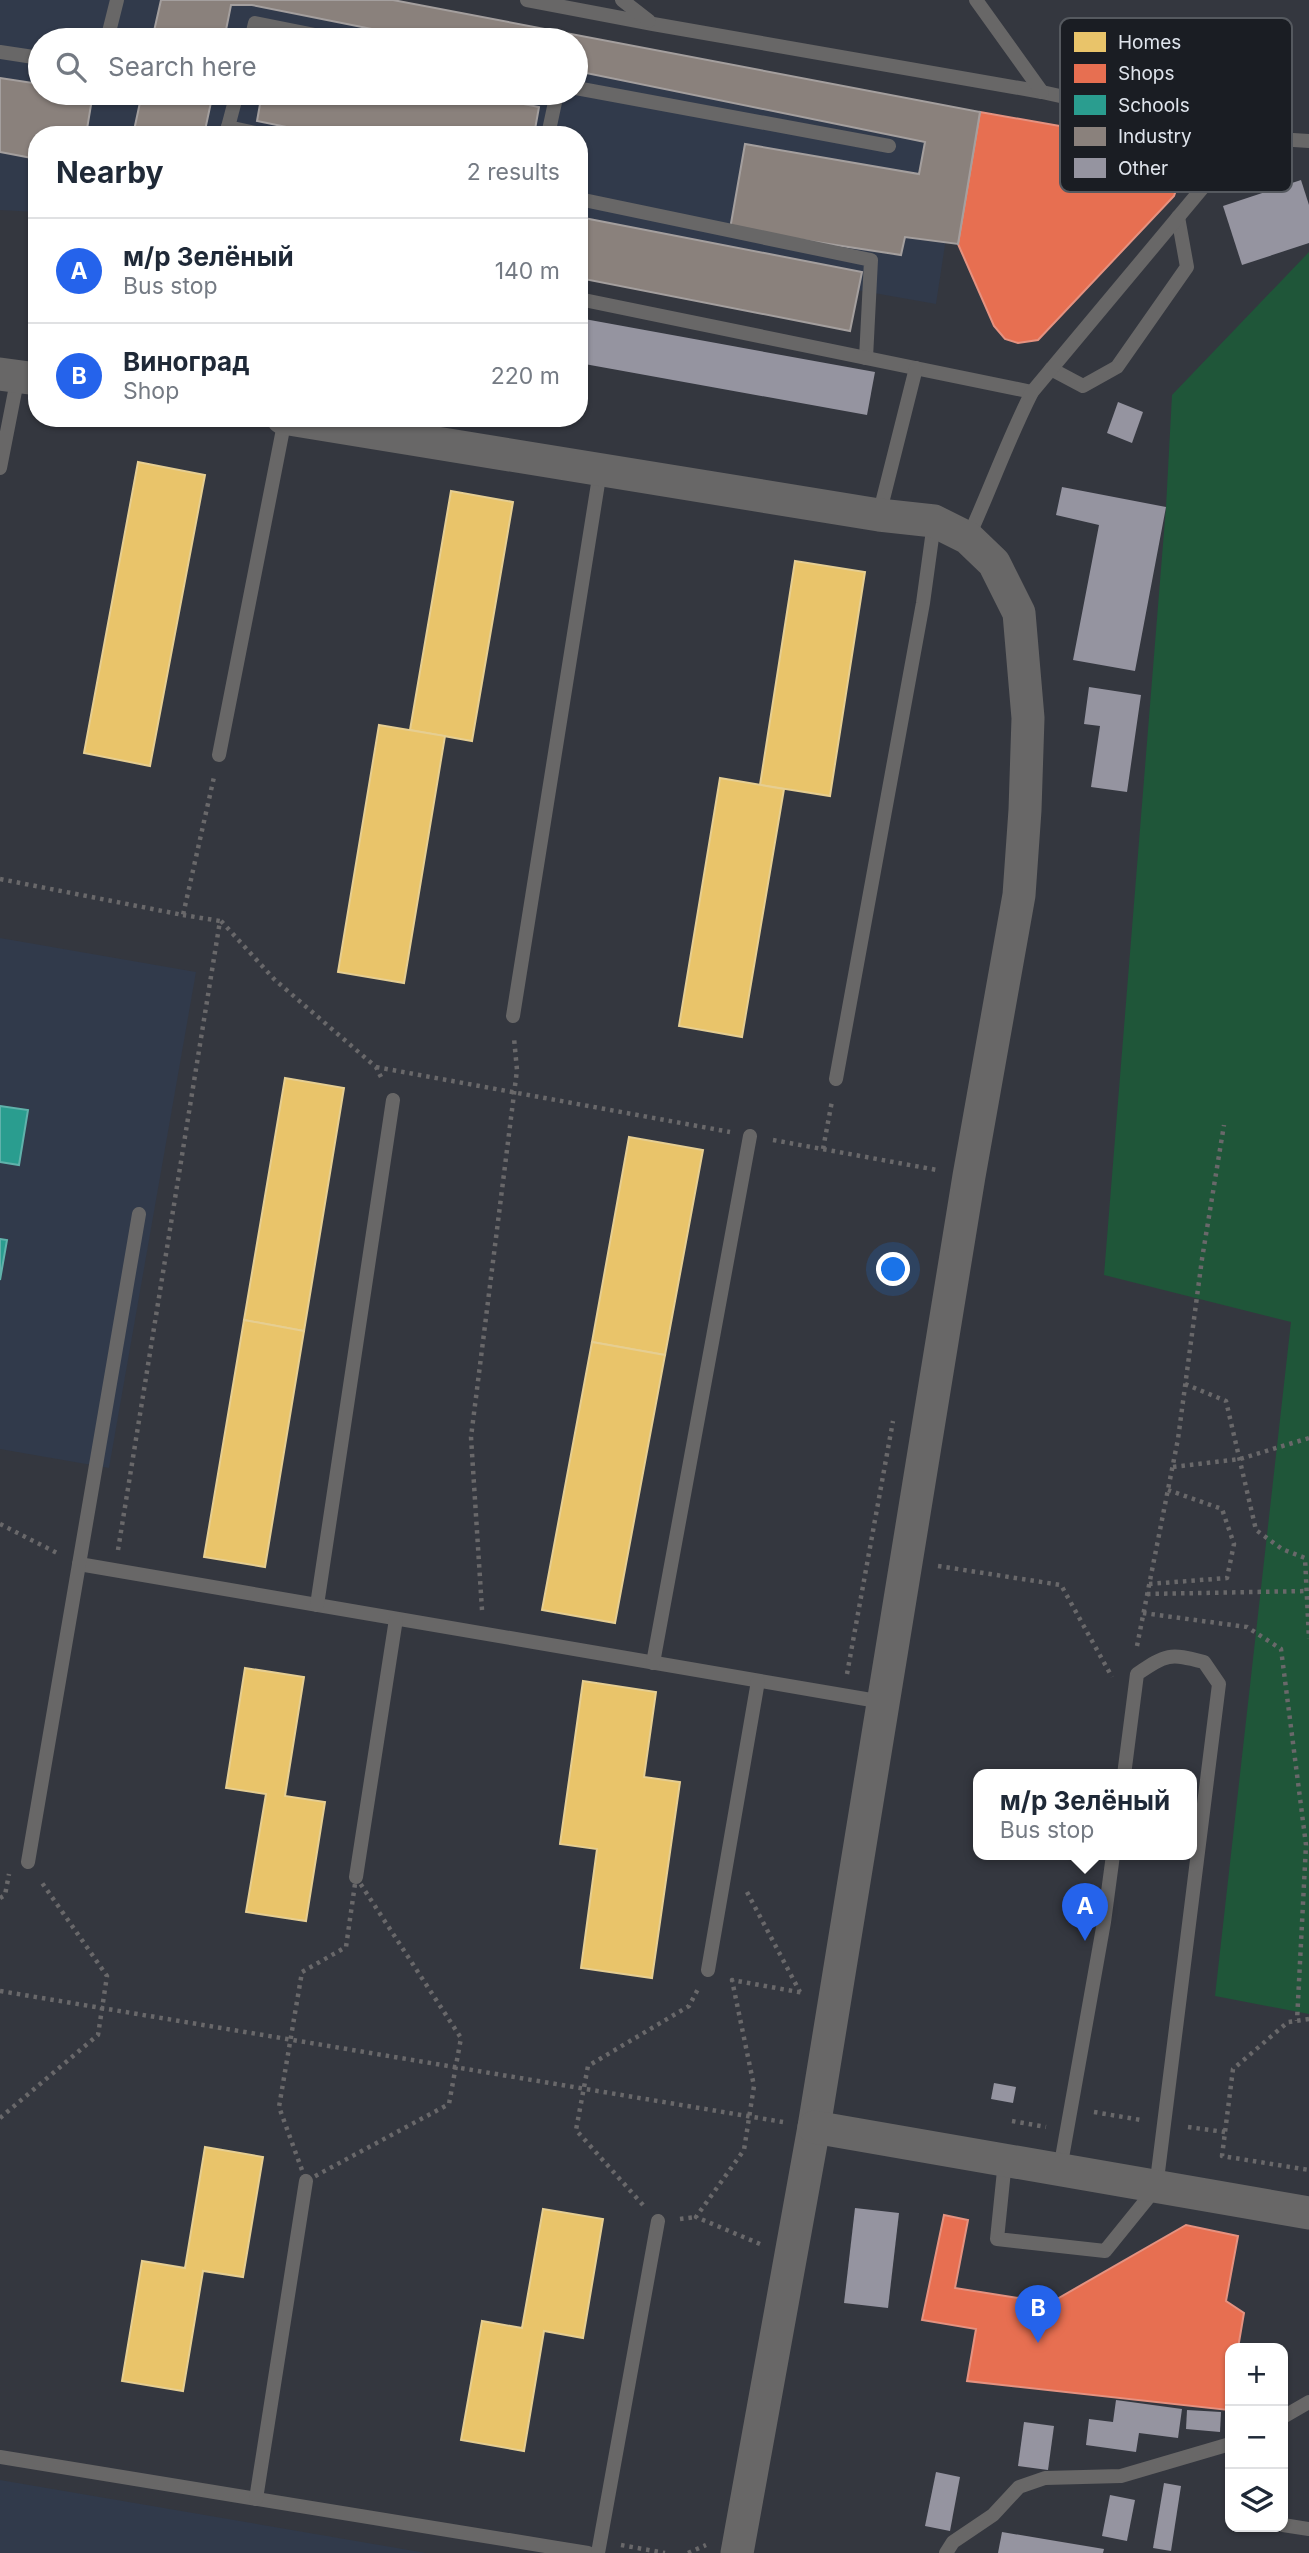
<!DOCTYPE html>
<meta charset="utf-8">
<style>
:root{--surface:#fff;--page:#f2f2f3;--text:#1f2937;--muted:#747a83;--line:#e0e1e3;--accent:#2563eb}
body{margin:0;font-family:Inter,sans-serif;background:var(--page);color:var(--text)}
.controls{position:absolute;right:21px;bottom:21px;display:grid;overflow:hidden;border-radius:14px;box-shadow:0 2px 5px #0004}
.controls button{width:63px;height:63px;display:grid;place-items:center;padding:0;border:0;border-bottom:2px solid var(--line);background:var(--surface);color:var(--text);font:35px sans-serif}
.you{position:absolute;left:894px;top:1270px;width:24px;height:24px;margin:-18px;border:5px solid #fff;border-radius:50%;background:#1a73e8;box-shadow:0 0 0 10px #1a73e833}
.badge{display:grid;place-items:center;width:46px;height:46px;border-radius:50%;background:var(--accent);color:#fff;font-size:23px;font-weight:700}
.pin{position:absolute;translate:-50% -58px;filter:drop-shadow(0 2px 4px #0008)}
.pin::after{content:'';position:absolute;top:37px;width:24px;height:21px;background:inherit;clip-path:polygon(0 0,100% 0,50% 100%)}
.popup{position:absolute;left:973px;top:1769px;width:224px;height:91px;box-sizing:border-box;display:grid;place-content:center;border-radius:14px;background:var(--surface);filter:drop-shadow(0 2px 5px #0005);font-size:23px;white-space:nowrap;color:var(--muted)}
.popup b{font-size:26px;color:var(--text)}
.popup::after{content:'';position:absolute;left:50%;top:100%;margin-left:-14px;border:14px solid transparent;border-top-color:var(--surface)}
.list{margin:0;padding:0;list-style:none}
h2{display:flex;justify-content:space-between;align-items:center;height:91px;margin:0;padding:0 28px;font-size:30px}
h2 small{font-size:23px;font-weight:400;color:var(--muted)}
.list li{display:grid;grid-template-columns:46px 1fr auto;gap:21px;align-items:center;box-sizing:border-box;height:105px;padding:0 28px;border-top:2px solid var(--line)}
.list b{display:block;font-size:26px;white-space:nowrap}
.list p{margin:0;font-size:23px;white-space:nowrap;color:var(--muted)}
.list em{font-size:23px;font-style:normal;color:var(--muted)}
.icon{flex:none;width:38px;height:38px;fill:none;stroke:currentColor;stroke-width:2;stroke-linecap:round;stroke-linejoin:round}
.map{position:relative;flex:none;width:1309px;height:2553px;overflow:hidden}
.search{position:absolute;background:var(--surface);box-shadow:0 2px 5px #0004;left:28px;top:28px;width:560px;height:77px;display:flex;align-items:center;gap:18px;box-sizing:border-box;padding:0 24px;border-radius:38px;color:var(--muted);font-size:26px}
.panel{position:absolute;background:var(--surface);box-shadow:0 2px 5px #0004;left:28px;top:126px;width:560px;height:301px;border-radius:28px}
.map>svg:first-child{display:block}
</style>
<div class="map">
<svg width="1309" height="2553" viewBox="0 0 1309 2553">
<rect width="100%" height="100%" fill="#34373f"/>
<!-- built -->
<g fill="#313a4b">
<polygon points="0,0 346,0 566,40 40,40 40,93 576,93 576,42 965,113 936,304 579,241 579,135 37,135 37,212 0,210"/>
<polygon points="0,938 196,972 109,1468 0,1449"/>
<polygon points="0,2480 426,2553 0,2553"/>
</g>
<!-- green -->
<polygon fill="#1f5639" points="1309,252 1309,2014 1215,1996 1291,1322 1104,1275 1166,507 1172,395"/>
<!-- homes -->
<g fill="#e9c46a" stroke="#e6ce91" stroke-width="2">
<polygon points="138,462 205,475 150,766 84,753"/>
<polygon points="451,491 513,502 472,741 410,730"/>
<polygon points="795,561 865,572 830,796 760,785"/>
<polygon points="379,725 445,736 404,983 338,972"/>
<polygon points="720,778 784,789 742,1037 679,1026"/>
<polygon points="285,1078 344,1088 304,1331 244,1320"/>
<polygon points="629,1137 703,1150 665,1355 592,1342"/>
<polygon points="244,1320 304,1331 265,1567 204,1557"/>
<polygon points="592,1342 665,1355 615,1623 542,1610"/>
<polygon points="245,1668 304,1677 285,1796 325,1802 306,1921 246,1912 266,1794 226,1788"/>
<polygon points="583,1681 656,1692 644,1777 680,1782 652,1978 581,1968 597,1849 560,1844"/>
<polygon points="205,2147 263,2157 243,2277 203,2271 183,2391 122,2381 142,2261 185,2268"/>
<polygon points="543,2209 603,2219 583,2338 544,2331 524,2451 461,2440 482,2321 522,2328"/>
</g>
<!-- shops -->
<g fill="#e76f51" stroke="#e59280" stroke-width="2">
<polygon points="980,112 1190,149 1174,196 1038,340 1018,343 1005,339 994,326 958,244"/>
<polygon points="944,2215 968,2220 955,2288 1050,2303 1186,2225 1238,2236 1226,2301 1244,2313 1238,2348 1230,2348 1228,2410 967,2381 976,2329 922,2320"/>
</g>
<!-- schools -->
<g fill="#2a9d8f" stroke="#60b2ab" stroke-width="2">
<polygon points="0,1106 28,1110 19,1165 0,1162"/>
<polygon points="0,1239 7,1240 0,1280"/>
</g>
<!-- industry -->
<g fill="#8a817c" stroke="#a49f9e" stroke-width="2">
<polygon points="161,0 393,0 980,112 958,244 905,237 901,255 730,229 745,144 919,174 925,142 576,71 576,40 427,40 252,5 231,5 224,40 152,40"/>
<polygon points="0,78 40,84 40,93 93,93 86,135 37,135 37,159 0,152"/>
<polygon points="142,93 213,93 204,135 133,135"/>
<polygon points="262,93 467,93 539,107 534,135 326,135 257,121"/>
<polygon points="579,217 862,272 850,331 579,278"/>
</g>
<!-- building -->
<g fill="#9594a0">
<polygon points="1301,180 1309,205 1309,243 1242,265 1223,206"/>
<polygon points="579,318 875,372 867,415 579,363"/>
<polygon points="1118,402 1143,412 1132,443 1107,433"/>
<polygon points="1062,487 1166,507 1135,671 1073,660 1099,525 1056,515"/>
<polygon points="1089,687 1141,695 1127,792 1091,787 1100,726 1084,724"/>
<polygon points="1084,1900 1097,1902 1093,1928 1081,1926"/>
<polygon points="994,2083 1016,2087 1013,2103 991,2099"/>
<polygon points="855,2208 899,2213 888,2308 844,2303"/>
<polygon points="1116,2400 1182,2409 1178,2438 1139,2433 1136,2452 1086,2445 1089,2419 1113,2422"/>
<polygon points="1187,2410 1221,2412 1220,2432 1186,2429"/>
<polygon points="1024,2422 1054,2426 1048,2470 1018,2466"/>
<polygon points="936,2472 960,2477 950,2531 925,2526"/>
<polygon points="1164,2483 1181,2486 1171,2551 1153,2548"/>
<polygon points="1110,2495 1135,2500 1127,2541 1102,2536"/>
<polygon points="1002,2532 1104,2549 1103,2553 998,2553"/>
</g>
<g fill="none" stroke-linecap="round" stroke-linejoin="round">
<!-- path -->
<g stroke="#69686a" stroke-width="4.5" stroke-dasharray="3.5 5" stroke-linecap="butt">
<polyline points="0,879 183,915 214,777"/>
<polyline points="221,921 275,980 376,1067 383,1081"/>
<polyline points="376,1067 730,1132"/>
<polyline points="773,1140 937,1170"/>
<polyline points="823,1149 832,1101"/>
<polyline points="1185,1384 1226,1401 1256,1530 1282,1549 1305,1558 1309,1639"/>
<polyline points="1173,1467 1240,1459 1309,1438"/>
<polyline points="0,1524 59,1554"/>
<polyline points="118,1550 220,921 183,915"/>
<polyline points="938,1566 1061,1585 1112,1677"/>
<polyline points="1149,1584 1227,1578 1234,1544 1222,1509 1168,1490"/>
<polyline points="1147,1594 1307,1591"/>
<polyline points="482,1610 471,1437 517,1070 514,1038"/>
<polyline points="1143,1613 1247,1627 1281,1649 1306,1845 1297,2021"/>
<polyline points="1137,1646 1178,1439 1202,1259 1224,1125"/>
<polyline points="847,1674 893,1421"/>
<polygon points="356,1877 461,2038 449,2104 306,2181 279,2107 302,1972 346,1947"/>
<polyline points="747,1892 800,1992"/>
<polyline points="0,1898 5,1895 9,1874"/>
<polyline points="0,1991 783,2122"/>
<polyline points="1309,2019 1288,2022 1233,2069 1222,2156 1309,2170"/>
<polyline points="1094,2112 1141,2120"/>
<polyline points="0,2118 98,2035 107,1976 40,1880"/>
<polyline points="1012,2121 1046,2127"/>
<polyline points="1188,2127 1225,2132"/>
<polyline points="643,2205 576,2130 588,2066 689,2006 698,1989"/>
<polyline points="680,2219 696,2217"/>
<polyline points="760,2244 696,2217 744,2150 754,2086 732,1980 804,1993"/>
<polyline points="621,2545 665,2553"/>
<polyline points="688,2553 706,2545"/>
</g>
<!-- service -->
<g stroke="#686767" stroke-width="14">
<polyline points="527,0 653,24 1042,92 1245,137 1309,141"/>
<polyline points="622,0 649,21"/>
<polyline points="976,0 1042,92"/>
<polyline points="107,40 117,0"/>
<polyline points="251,40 255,23 340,40"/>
<polyline points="0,52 40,58"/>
<polyline points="576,88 889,146"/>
<polyline points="228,127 237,93"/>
<polyline points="226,135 228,127 265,135"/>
<polyline points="548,135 557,93"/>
<polyline points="579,199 871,260 866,358"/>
<polyline points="579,299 1032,392"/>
<polyline points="1051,369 1083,386 1117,367 1187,267 1178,217"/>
<polyline points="0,468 18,376"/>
<polyline points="879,515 916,368"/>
<path d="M968,538c22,-48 40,-99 64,-146l213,-255"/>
<polyline points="219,755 285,419"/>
<polyline points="513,1016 600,471"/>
<polyline points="836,1079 923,603 934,523"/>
<polyline points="79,1564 883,1702"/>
<polyline points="317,1605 393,1100"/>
<polyline points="653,1663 750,1136"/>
<polyline points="28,1862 139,1214"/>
<polyline points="356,1877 396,1619"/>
<polyline points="708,1970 758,1681"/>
<path d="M1005,2161l-8,78 108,12 51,-63 63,-504 -15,-22c-35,-9 -37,-8 -67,12l-13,101"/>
<polyline points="1060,2169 1104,1922 1113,1855"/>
<polyline points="1283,2417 1309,2402"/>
<polyline points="0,2457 588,2553"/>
<polyline points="256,2499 306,2181"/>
<polyline points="1283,2525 1309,2529"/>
<polyline points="598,2553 658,2221"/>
<polyline points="946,2553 953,2542 993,2515 1019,2487 1045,2478 1121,2476 1230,2444"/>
</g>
<!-- tertiary -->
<g stroke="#686767" stroke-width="33">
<polyline points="0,374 37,379"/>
<polyline points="283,418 879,515 934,521 968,538 994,563 1019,613 1028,718 1025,810 1019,895 969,1176 814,2127 737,2553"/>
<polyline points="814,2127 1309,2213"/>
</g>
</g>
<!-- legend -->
<rect x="1060" y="18" width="232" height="174" rx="10" fill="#1a1d23" stroke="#55595f" stroke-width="2"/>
<rect x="1074" y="32" width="32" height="20" fill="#e9c46a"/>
<rect x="1074" y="64" width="32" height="19" fill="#e76f51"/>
<rect x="1074" y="95" width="32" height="20" fill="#2a9d8f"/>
<rect x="1074" y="127" width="32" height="19" fill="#8a817c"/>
<rect x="1074" y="158" width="32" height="20" fill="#9594a0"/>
<g font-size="19" fill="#dfe4ec">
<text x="1118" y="49">Homes</text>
<text x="1118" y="80">Shops</text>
<text x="1118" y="112">Schools</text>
<text x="1118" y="143">Industry</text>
<text x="1118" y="175">Other</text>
</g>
</svg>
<div class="controls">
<button>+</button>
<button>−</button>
<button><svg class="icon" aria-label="layers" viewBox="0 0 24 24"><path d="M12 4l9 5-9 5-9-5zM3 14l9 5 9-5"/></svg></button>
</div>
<div class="you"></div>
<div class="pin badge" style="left:1085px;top:1941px">A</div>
<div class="popup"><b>м/р Зелёный</b>Bus stop</div>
<div class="pin badge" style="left:1038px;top:2343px">B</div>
<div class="search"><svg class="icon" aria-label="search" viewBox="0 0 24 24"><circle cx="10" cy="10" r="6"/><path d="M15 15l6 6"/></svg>Search here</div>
<section class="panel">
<h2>Nearby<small>2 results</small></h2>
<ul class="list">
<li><span class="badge">A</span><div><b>м/р Зелёный</b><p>Bus stop</p></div><em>140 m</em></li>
<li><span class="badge">B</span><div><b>Виноград</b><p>Shop</p></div><em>220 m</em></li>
</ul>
</section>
</div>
